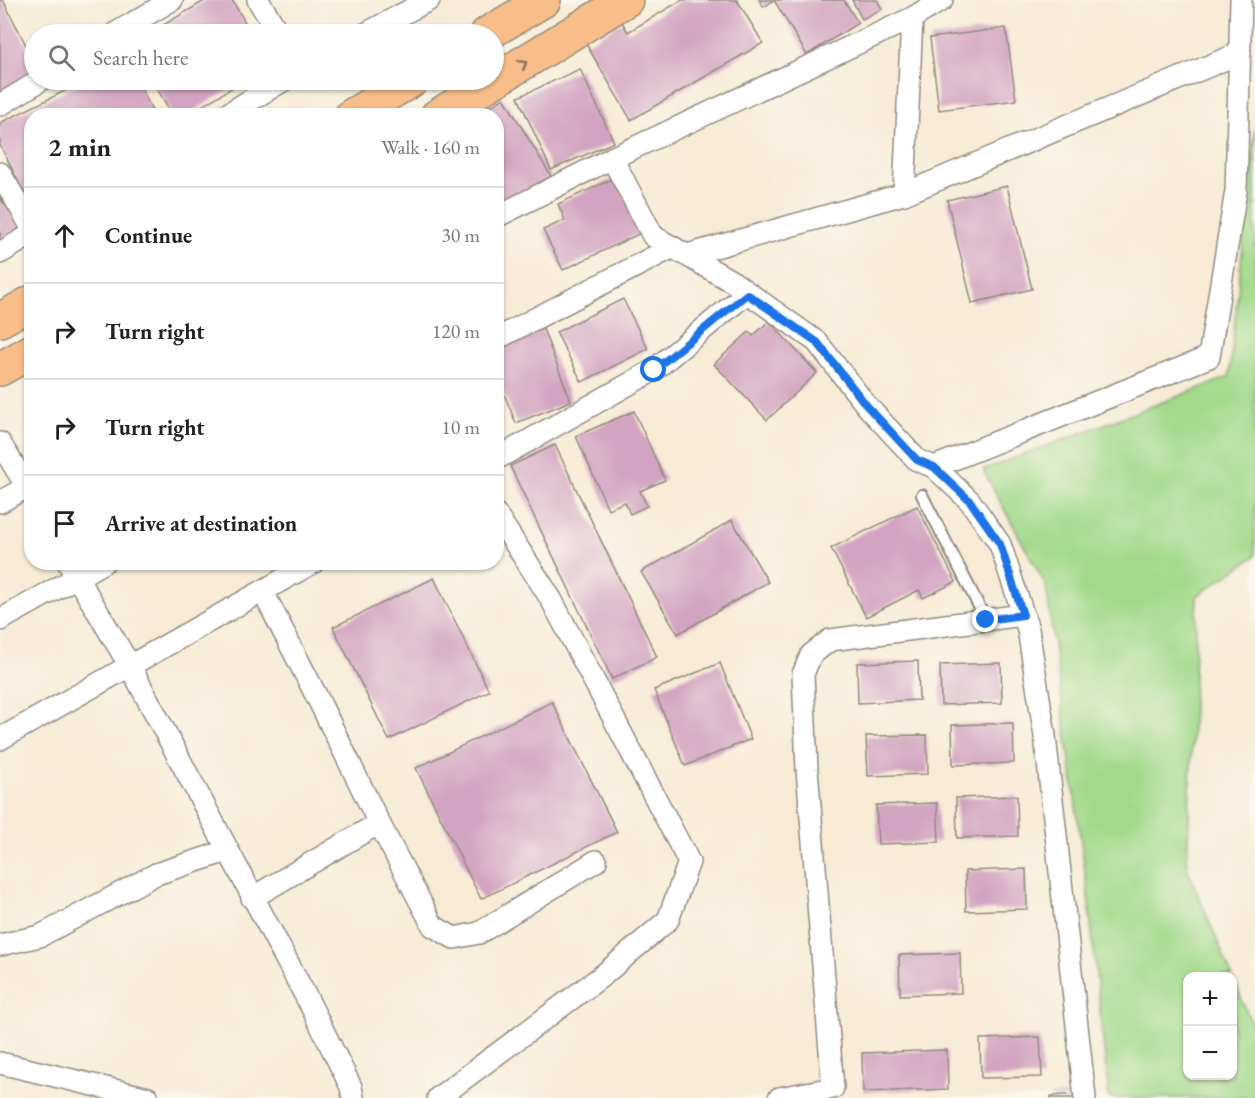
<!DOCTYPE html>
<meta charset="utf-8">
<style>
:root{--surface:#fff;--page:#f2f2f2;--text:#222;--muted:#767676;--line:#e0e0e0}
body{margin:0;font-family:"EB Garamond",serif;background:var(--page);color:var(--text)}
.controls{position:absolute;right:18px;bottom:18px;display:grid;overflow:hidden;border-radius:12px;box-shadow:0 2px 4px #0004}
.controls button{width:54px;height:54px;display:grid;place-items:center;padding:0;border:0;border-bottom:2px solid var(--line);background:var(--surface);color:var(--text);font:30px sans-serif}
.stop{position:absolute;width:18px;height:18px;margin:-14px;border:4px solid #1a73e8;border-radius:50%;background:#fff}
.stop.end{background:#1a73e8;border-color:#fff;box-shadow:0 2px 6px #0008}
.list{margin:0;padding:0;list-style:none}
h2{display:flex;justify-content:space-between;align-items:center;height:78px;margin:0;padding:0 24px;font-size:26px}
h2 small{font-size:20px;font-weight:400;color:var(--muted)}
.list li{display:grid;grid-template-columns:39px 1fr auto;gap:18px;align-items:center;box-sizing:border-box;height:96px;padding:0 24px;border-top:2px solid var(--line)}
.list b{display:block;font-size:22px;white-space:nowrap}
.list em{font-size:20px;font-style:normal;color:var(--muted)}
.icon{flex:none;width:33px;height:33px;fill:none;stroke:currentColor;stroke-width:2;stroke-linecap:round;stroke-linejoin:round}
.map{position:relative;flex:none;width:1255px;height:1098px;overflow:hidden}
.search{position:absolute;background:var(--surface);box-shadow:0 2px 4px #0004;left:24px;top:24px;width:480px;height:66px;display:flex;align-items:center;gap:15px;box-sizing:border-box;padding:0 21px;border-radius:33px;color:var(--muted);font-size:22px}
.panel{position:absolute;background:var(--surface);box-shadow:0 2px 4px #0004;left:24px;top:108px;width:480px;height:462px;border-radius:24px}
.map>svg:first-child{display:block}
</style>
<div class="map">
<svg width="1255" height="1098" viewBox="0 0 1255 1098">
<rect width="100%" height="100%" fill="#fbf7ec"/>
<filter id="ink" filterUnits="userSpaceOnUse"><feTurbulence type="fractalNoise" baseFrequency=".0167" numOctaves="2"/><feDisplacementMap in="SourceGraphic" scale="12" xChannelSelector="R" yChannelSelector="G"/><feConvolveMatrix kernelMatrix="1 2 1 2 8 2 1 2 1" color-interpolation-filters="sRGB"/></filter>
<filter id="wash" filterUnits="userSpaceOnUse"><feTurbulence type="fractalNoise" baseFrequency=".008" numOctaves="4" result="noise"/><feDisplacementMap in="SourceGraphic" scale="24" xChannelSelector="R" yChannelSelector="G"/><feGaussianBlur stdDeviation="1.35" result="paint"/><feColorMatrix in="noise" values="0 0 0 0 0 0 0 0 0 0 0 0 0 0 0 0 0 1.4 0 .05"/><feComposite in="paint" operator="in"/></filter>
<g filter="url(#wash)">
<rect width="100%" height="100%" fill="#f7ebd6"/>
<!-- green -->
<polygon fill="#a2d98a" stroke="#66825a" stroke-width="1.5" points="1255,128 1255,556 1197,596 1187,868 1232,976 1188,976 1188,1076 1232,1076 1233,978 1255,1033 1255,1098 1109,1098 1087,886 1046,586 983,470 1229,377"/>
<g id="blocks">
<!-- building -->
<g fill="#d2a4c1">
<polygon points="0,0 3,0 34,61 34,74 0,92"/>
<polygon points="206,0 232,0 252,34 148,34"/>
<polygon points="682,0 737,0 763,43 631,120 586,44 622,22 628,32"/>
<polygon points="759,0 844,0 858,23 807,55 774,0 764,7"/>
<polygon points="852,0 877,0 882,9 862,19"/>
<polygon points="1006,28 1016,100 939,110 930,38"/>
<polygon points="580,69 614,142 551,170 518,97"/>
<polygon points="87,80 137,80 155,116 32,116 32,208 0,145 0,123"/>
<polygon points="152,80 245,80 185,116 173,116"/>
<polygon points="504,98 551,176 496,208 496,116 475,116"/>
<polygon points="616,177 643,232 563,270 543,230 565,220 558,204"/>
<polygon points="1007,186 1032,289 972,303 947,200"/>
<polygon points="0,198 21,227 0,242"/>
<polygon points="623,299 648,349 582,382 556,332"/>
<polygon points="769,321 817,373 767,420 714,364 749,332 753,336"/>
<polygon points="543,329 571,401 516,423 496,374 496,347"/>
<polygon points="634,411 665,480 640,491 647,506 630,514 625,502 608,509 576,436"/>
<polygon points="555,445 657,657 612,679 510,466"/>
<polygon points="917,506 956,582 923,598 919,590 866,617 831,548"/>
<polygon points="732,520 768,582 678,634 641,572"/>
<polygon points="434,578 489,691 389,740 333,627"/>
<polygon points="918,661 919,700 858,703 857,663"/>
<polygon points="720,663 751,739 685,766 654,690"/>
<polygon points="1001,663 1002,703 941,705 940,665"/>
<polygon points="552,702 617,832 481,899 416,768"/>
<polygon points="1013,723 1014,763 953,765 952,725"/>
<polygon points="927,735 928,774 868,776 866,736"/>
<polygon points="1017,796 1018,836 957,838 956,798"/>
<polygon points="937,803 939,842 878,844 876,805"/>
<polygon points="1026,869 1027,909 966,911 965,871"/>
<polygon points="960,953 961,993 900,995 899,955"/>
<polygon points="1040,1037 1042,1077 981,1078 980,1039"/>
<polygon points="947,1050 948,1089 863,1092 862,1053"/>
<polygon points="1079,1094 1079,1098 1051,1098 1051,1096"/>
</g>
</g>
</g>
<g filter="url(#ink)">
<use href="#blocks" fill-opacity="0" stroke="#918b80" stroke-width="1.5"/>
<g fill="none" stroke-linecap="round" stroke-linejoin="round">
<defs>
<polyline id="service" points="922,495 986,620"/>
<g id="minor">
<polyline points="258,0 279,34"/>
<polyline points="114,34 172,0"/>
<polyline points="365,34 429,0"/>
<polyline points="0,105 41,80"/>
<polyline points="224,116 284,80"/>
<polyline points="612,158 653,236 733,282 817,342 867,406 917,460 934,467 970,501 1000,544 1028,629 1045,736 1085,1098"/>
<polyline points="0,173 32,228"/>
<polyline points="904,194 912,18"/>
<polyline points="496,217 612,158 912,18 942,0"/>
<polyline points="0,253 32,234"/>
<polyline points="687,255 904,194 1240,53"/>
<polyline points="496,339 673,247"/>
<polyline points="0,443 32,495"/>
<polyline points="496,459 654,370 747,293"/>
<polyline points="934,467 1209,357 1236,191 1241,0"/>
<polyline points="0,502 32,484"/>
<polyline points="68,562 130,666 312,1008 351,1087 353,1098"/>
<polyline points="263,592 319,701 379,823 433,926 454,938 479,933 596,861"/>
<polyline points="0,620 104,562"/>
<polyline points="0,739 314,562"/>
<polyline points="252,898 379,823"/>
<polyline points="0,945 40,936 156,874 227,851"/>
<polyline points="0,1063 148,1098"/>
<polyline points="438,1098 602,976 668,920 689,862 551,599 496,514"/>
<polyline points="779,1098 833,1088 807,769 803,674 811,655 830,640 1023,615"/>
</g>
<g id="primary">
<polyline points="487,34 544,0"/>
<polyline points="351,116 412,80"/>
<polyline points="437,116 626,0"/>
<polyline points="0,320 32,302"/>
<polyline points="0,369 32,351"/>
</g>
</defs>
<!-- service casing -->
<use href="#service" stroke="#918b80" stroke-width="14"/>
<!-- minor casing -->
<use href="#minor" stroke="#918b80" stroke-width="24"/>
<!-- primary casing -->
<use href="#primary" stroke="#918b80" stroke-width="36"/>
<!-- service -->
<use href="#service" stroke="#fff" stroke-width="10"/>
<!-- minor -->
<use href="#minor" stroke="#fff" stroke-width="21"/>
<!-- primary -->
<use href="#primary" stroke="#f8bd89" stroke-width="33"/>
</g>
<!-- one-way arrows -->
<defs><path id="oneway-chevron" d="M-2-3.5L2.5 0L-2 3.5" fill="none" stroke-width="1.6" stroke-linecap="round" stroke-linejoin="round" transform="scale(1.5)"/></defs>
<use stroke="#876d55" href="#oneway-chevron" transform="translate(523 64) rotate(-32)"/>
</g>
<g fill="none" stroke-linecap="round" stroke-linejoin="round" filter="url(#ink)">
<!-- route -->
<polyline stroke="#1a73e8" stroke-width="8" points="654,370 747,294 817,342 867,406 917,460 934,467 970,501 1000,544 1023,615 986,620"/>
</g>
</svg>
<div class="controls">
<button>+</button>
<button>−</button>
</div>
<div class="stop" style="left:654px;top:370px"></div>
<div class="stop end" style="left:986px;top:620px"></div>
<div class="search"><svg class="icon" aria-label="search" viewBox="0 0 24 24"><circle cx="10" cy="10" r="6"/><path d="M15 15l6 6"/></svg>Search here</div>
<section class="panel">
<h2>2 min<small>Walk · 160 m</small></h2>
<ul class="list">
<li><svg class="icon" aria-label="ahead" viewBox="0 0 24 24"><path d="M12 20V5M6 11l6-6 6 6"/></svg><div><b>Continue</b></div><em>30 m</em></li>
<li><svg class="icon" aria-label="right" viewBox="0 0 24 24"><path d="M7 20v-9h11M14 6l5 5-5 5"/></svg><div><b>Turn right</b></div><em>120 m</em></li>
<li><svg class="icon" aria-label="right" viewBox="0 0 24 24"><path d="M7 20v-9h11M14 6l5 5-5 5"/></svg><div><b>Turn right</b></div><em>10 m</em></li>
<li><svg class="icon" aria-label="arrive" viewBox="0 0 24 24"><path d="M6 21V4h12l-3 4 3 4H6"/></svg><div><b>Arrive at destination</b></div></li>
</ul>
</section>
</div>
